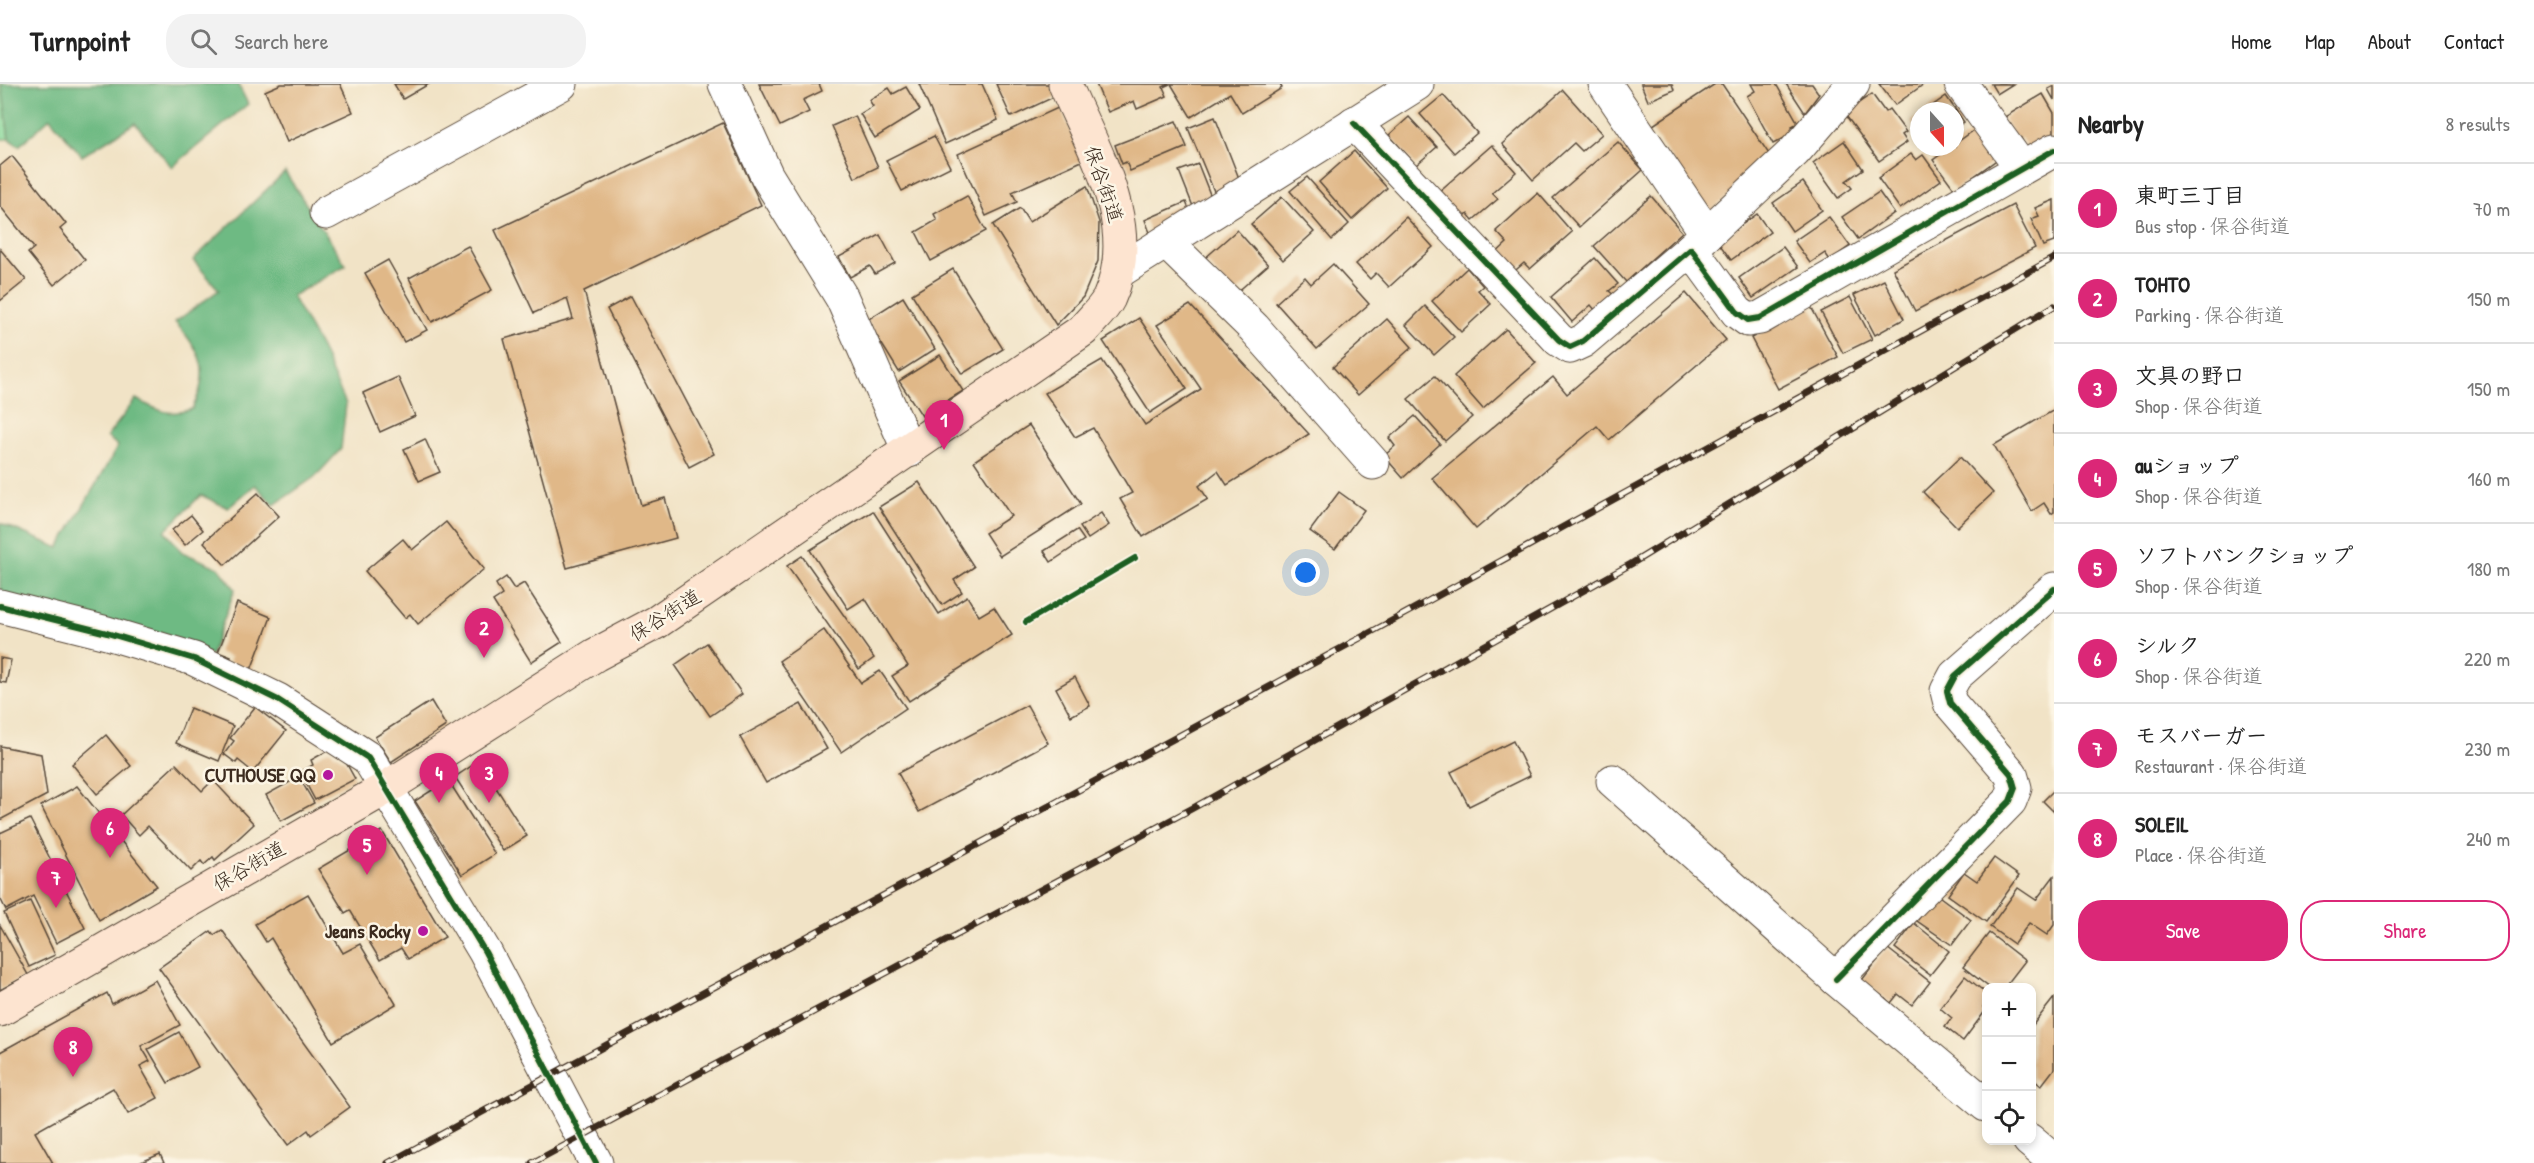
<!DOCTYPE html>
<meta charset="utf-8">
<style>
:root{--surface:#fff;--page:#f2f2f2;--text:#222;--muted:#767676;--line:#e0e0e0;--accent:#db2777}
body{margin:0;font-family:"Patrick Hand","Klee One",sans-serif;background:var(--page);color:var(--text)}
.controls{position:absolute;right:18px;bottom:18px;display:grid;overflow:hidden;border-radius:12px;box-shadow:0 3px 9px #0003}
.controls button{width:54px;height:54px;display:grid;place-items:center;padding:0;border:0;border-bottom:2px solid var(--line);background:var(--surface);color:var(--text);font:30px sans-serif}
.compass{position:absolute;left:1910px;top:18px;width:54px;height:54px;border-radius:50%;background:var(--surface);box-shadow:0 3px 9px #0003;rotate:159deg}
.you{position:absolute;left:1306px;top:489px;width:21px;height:21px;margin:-15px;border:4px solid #fff;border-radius:50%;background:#1a73e8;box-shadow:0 0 0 9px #1a73e833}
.badge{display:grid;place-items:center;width:39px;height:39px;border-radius:50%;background:var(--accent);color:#fff;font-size:20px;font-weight:700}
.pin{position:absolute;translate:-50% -50px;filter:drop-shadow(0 2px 3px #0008)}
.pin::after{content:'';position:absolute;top:32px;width:21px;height:18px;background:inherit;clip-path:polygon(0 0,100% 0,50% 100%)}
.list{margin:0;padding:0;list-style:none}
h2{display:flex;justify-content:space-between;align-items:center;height:78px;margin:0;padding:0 24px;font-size:26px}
h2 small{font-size:20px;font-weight:400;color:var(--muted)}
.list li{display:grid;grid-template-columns:39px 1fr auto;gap:18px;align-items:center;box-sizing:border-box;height:90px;padding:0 24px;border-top:2px solid var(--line)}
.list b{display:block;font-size:22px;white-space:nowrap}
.list p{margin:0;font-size:20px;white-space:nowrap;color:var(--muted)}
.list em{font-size:20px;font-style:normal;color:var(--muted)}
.actions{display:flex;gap:12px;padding:18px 24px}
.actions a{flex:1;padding:14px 0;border:2px solid var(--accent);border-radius:24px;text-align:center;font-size:21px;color:var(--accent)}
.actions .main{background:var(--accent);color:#fff}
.icon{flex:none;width:33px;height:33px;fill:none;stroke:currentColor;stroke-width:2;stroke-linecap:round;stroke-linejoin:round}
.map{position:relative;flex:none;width:2054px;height:1079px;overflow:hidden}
header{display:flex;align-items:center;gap:36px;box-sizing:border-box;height:84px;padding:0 30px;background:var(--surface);border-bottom:2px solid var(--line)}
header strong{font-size:28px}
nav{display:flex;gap:33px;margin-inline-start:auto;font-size:21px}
.search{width:420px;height:54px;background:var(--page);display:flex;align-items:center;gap:15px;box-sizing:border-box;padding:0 21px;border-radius:24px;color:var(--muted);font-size:22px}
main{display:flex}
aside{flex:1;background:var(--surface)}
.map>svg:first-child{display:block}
</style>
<header>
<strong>Turnpoint</strong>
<div class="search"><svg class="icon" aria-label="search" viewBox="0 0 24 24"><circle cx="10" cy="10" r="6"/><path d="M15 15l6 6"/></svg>Search here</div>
<nav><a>Home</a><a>Map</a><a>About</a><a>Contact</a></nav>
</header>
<main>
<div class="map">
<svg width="2054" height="1079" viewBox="0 0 2054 1079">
<rect width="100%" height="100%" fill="#fcf5e5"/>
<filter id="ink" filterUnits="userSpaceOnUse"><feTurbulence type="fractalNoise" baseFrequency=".0167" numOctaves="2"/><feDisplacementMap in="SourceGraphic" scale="12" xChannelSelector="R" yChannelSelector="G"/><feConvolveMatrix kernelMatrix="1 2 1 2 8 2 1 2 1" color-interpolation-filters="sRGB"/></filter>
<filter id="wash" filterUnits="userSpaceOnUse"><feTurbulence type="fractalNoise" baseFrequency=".008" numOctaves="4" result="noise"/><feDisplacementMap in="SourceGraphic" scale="24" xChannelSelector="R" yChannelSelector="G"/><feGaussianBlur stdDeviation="1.35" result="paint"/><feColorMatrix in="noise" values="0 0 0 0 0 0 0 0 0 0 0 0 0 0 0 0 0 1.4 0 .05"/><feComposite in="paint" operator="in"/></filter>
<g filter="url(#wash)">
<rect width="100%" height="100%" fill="#f1e3c6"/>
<!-- green -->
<polygon fill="#88da9b" stroke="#62825c" stroke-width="1.5" points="0,0 2,0 9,55 0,55"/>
<!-- forest -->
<g fill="#6eba83" stroke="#547250" stroke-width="1.5">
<polygon points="2,0 238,0 248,20 172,83 135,39 82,72 50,34 19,62 9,55"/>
<path d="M285,88l61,93 -54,31 29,52 25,56 -5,45 -25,27 -42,29 -19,-20 -27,23 -27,-13 -36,36 17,21 37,16 16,21 -24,66 -211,-56v-76l59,25 59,-102 -11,-9 29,-38c20,11 34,18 56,10 20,-38 9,-58 -17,-87l44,-32 -26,-30z"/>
</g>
<g id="blocks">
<!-- building -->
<g fill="#e0b888">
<polygon points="281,0 340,0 353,28 287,58 265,7"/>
<polygon points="394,0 429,0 403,15"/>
<polygon points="759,0 819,0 822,7 803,16 809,28 780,42"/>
<polygon points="919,0 982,0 998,36 945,60"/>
<polygon points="996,0 1050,0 1056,12 1011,33"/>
<polygon points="1096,0 1170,0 1163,3 1167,12 1137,25 1134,17 1108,28"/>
<polygon points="1171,0 1280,0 1282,4 1242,29 1230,9 1191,33"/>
<polygon points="1641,0 1672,0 1674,6 1648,17"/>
<polygon points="1715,0 1722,0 1773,76 1708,129 1650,43"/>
<polygon points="1751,0 1776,0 1798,39 1792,42 1796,48 1773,60 1747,12 1755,7"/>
<polygon points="1786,0 1812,0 1819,10 1805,29"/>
<polygon points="1879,0 1924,0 1895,21"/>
<polygon points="1991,0 2013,0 1997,10"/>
<polygon points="2054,2 2054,16 2048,5"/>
<polygon points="906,3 920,26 875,54 860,30 873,22 869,16 889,4 893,10"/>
<polygon points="1563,6 1602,50 1582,67 1574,59 1533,96 1502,60"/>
<polygon points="1872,10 1885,28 1889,25 1906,48 1902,51 1907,58 1879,77 1844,29"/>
<polygon points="2043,10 2054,29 2054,52 2028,67 2021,54 2016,56 2003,34"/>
<polygon points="1443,11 1477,49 1454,69 1420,30"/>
<polygon points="1946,12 1964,38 1955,44 1955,27 1925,27"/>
<polygon points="1060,23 1084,76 1012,108 1017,118 986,132 958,70"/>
<polygon points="855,32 878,83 855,94 832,42"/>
<polygon points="1919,32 1919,49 1911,38"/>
<polygon points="1215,33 1242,102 1216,112 1188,44"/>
<polygon points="1409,33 1437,63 1416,81 1389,51"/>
<polygon points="1176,37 1187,63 1130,87 1126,78 1122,80 1115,61"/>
<polygon points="723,39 761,121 584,207 641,421 665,414 676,454 567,484 504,255 573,235 567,214 534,229 495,146"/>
<polygon points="1977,44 1999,74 1955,106 1933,76 1951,63 1955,63 1955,60"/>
<polygon points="934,52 950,83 902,107 886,76"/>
<polygon points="1844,57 1863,85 1846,97 1852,104 1838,114 1813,79"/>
<polygon points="1618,58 1643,86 1579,143 1553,114"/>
<polygon points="1492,61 1516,88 1492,109 1498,115 1473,136 1468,130 1460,137 1436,110"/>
<polygon points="1354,67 1387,104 1352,136 1319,98"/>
<polygon points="1911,70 1916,76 1923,71 1941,96 1900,125 1878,94"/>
<polygon points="12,72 66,140 60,145 85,176 54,201 28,169 34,164 0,122 0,82"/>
<polygon points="1198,80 1215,123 1196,130 1179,87"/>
<polygon points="1307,93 1349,140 1332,156 1290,107"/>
<polygon points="1803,98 1822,126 1792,147 1773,119"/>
<polygon points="1087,102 1099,138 1098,177 1083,213 1056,241 993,141 1020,124 1029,138"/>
<polygon points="1879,108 1894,129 1858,155 1842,133"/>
<polygon points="1538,109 1572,148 1530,185 1524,179 1510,191 1493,172 1507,159 1496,147"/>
<polygon points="967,112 986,147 931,177 916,148 937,136 934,130"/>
<polygon points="1651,112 1682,148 1626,198 1594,162"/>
<polygon points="1282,113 1314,148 1283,176 1251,140"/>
<polygon points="2054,116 2054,158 2043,162 2031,135 2039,132 2035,124"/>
<polygon points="1186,118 1194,137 1153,156 1145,136"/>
<polygon points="2013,121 2035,164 1915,227 1893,185"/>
<polygon points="1757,130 1770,148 1731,176 1718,158"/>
<polygon points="1406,133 1433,163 1389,203 1376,189 1370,195 1356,180"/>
<polygon points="1829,133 1850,162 1830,176 1825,169 1810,179 1794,157"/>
<polygon points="1237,146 1268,181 1235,210 1204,175"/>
<polygon points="880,151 895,179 875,190 870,182 850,193 839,173"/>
<polygon points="468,162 492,206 432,238 409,194"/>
<polygon points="1783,163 1798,183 1753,214 1739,194"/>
<polygon points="0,165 26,196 0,217"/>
<polygon points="1595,174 1618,200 1609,207 1614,211 1596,227 1591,221 1572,238 1551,213"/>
<polygon points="388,176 427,246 404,258 365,189"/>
<polygon points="1333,180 1369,220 1317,265 1276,219 1305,193 1311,200"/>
<polygon points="1467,184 1483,202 1478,206 1491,220 1461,248 1432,217"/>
<polygon points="953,185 1003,265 962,290 912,210"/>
<polygon points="1884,196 1904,235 1875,251 1854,211"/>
<polygon points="1686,209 1726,256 1609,356 1597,342 1476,445 1432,394 1553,293 1567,310"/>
<polygon points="631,212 714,370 689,383 607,225"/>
<polygon points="903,213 935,265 899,288 867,236"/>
<polygon points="1850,213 1872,255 1843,269 1821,228"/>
<polygon points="1190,221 1309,350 1227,401 1218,387 1199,402 1208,415 1143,453 1120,415 1132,409 1093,344 1075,353 1045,309 1102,276 1145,341 1201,305 1157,241"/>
<polygon points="1425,222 1454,253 1434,271 1406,241"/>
<polygon points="1811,223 1838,273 1778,305 1751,254"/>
<polygon points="1139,234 1187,305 1150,329 1103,257"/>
<polygon points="1387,235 1412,263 1358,311 1333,283"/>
<polygon points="1506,245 1536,279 1483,325 1454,292"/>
<polygon points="940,271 963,307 922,332 899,297"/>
<polygon points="1435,292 1472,333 1445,357 1408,315"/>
<polygon points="398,293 415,332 380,348 363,309"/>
<polygon points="2054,326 2054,428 2051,430 2044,419 2032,427 1994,361"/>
<polygon points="1415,332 1440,360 1403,394 1384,372 1395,362 1389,354"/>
<polygon points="1029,341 1081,420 1000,472 985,449 1011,432 974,377"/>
<polygon points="425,355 440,388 419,397 404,365"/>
<polygon points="1960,373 1993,409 1957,443 1923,408"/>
<polygon points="919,398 974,483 954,496 962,508 942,521 879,423"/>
<polygon points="1339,408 1364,426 1335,465 1310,447"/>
<polygon points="258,409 279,432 225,481 204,458"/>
<polygon points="873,427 939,530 967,512 979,532 994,523 1012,551 909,617 892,592 908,582 865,514 848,525 810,466"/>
<polygon points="1101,429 1109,441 1088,455 1080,443"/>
<polygon points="191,431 203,446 185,461 172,446"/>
<polygon points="446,438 484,485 418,540 410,530 405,534 365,487 403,455 412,466"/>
<polygon points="1077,446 1084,456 1051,478 1044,467"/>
<polygon points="802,472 874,574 859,585 787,482"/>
<polygon points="506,493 514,505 524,499 562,558 531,578 493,517 502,511 496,500"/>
<polygon points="237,519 271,533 251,586 229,578 231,573 218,568"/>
<polygon points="824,546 861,599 880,587 906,624 841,668 779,577"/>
<polygon points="707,559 742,610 710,632 675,581"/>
<polygon points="0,574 11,576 6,599 0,598"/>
<polygon points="1075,593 1090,622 1071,632 1056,604"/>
<polygon points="431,617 446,642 391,678 375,653"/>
<polygon points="801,620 827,665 766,699 740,653"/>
<polygon points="1027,621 1048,659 919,728 898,689"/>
<polygon points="255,623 286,647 253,688 238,676 236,679 224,670 234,657 230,654"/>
<polygon points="190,624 233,642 219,677 176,659"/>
<polygon points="106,651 131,682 97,710 72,680"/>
<polygon points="1513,657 1530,692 1469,722 1451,688"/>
<polygon points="0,662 41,670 47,711 0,736"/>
<polygon points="329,666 345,677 355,695 315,716 300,688 313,681 311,676"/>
<polygon points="479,677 527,752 503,767 455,693"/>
<polygon points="176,680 202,707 213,696 254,740 215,776 213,773 204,781 201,777 191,787 148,742 139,751 121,731"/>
<polygon points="299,693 314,719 281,737 266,711"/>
<polygon points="448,696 495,770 462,791 415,717"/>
<polygon points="77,702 157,802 99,836 41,722"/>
<polygon points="2054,706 2054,728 2043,717"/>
<polygon points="30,735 85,844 56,859 33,812 6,826 0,814 0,749"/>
<polygon points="382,747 445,853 408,875 401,864 380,876 350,826 345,829 318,785"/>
<polygon points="1994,774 2019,792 1986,838 1948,811 1964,788 1977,797"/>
<polygon points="2054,792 2054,841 2047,851 2029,839 2014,860 1990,843 2018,804 2036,816"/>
<polygon points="308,810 343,869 360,860 396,920 333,958 271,854 266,858 255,840"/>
<polygon points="1936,810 1971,836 1952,861 1917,837"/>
<polygon points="30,817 55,871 29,883 4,829"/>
<polygon points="1914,839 1949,867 1930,891 1895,864"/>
<polygon points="0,841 28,891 0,906"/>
<polygon points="222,846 350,1023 311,1051 308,1046 288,1061 159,884 211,847 214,851"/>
<polygon points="1989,849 2025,877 2004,904 1990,904 1963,883"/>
<polygon points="1887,864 1930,898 1912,921 1898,910 1891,919 1862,896"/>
<polygon points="1965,892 1986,909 1986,918 1983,923 1986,926 1963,957 1945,943 1952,934 1940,924"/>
<polygon points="155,896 180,941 141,962 150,977 140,982 158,1014 128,1030 113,1004 35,1048 53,1079 0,1079 0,968 107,909 112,920"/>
<polygon points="2054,914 2054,985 2041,1002 2032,994 2032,942"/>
<polygon points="179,948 198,983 168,999 148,965"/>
<polygon points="160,1070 164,1079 139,1079"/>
</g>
</g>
</g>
<g filter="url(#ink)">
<use href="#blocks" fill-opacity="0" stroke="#564637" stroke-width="1.5"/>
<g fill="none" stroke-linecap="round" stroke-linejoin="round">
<defs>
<g id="minor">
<polyline points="725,0 767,92 842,214 909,367"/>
<polyline points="1605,0 1707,150"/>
<polyline points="1961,0 2021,83"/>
<polyline points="1354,39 1559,256 1570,263 1583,257 1691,165 1737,228 1748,236 1760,234 2054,66"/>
<polyline points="326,129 561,0"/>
<polyline points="1167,159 1254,244 1373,379"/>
<polyline points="1691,165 1795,67 1853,0"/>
<polyline points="1118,188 1417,0"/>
<polyline points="0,522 107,549 194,575 278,616 368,674 485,868 596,1079"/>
<polyline points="1613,697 1836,895 1986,1021"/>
<polyline points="1836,895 2010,717 2015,704 2011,690 1950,619 1947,607 1955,592 2054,505"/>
<polyline points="2029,1056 2054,1077"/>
</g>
<path id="secondary" d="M0,926l386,-222 209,-133 62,-33 426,-292c8,-10 20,-20 26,-32 33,-72 -16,-148 -44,-214"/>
</defs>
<!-- minor casing -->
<use href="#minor" stroke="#564637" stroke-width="35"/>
<!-- secondary casing -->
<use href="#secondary" stroke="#564637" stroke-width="35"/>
<!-- minor -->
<use href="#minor" stroke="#fff" stroke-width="33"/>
<!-- secondary -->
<use href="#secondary" stroke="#fde4d0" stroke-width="33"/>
<defs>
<g id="rail">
<polyline points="388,1079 1386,540 2054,174"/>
<polyline points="532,1079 1193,724 1631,480 2054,222"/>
</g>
</defs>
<!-- rail casing -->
<use href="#rail" stroke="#3b2a1e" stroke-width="7"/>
<!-- rail -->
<use href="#rail" stroke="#fcf5e5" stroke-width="4.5" stroke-dasharray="14" stroke-linecap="butt"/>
<defs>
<g id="cycleway">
<polyline points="1354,39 1559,256 1570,263 1583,257 1691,165 1737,228 1748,236 1760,234 2054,66"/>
<polyline points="0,522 107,549 194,575 278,616 368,674 485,868 596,1079"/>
<polyline points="1026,538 1135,474"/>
<polyline points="1836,895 2010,717 2015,704 2011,690 1950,619 1947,607 1955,592 2054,505"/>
</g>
</defs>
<!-- cycleway casing -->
<use href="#cycleway" stroke="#fcf5e5" stroke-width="10"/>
<!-- cycleway -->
<use href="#cycleway" stroke="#1b5e20" stroke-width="6"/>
</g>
</g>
<!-- markers -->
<g fill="#b5179e" stroke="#fcf5e5" stroke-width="2">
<circle cx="328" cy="691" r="6"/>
<circle cx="423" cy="847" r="6"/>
</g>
<g text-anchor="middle" stroke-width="5" stroke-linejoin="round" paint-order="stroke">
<!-- street labels -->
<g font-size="20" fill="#3b2a1e" stroke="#fcf5e5">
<text transform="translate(1104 100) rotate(71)" y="7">保谷街道</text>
<text transform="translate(665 531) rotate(-32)" y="7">保谷街道</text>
<text transform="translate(249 782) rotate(-30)" y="7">保谷街道</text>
</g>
<!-- poi labels -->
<g font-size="20" font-weight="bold" fill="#3b2a1e" stroke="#fcf5e5" text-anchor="end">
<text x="316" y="698">CUTHOUSE QQ</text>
<text x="411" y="854">Jeans Rocky</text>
</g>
</g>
</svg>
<div class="controls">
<button>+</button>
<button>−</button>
<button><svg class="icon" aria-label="locate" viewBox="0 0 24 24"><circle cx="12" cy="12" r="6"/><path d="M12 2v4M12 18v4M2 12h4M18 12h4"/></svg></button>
</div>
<svg class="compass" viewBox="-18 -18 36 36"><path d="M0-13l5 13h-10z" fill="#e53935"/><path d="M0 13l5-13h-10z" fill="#767676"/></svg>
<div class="you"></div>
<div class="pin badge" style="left:944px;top:366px">1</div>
<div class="pin badge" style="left:484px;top:574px">2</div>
<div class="pin badge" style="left:489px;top:719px">3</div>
<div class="pin badge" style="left:439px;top:719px">4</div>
<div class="pin badge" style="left:367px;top:791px">5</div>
<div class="pin badge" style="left:110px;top:774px">6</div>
<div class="pin badge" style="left:56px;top:824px">7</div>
<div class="pin badge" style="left:73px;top:993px">8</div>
</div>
<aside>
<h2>Nearby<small>8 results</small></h2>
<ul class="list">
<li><span class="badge">1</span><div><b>東町三丁目</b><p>Bus stop · 保谷街道</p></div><em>70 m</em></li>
<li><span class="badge">2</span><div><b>TOHTO</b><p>Parking · 保谷街道</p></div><em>150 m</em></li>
<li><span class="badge">3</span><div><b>文具の野口</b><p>Shop · 保谷街道</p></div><em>150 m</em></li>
<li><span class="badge">4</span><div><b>auショップ</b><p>Shop · 保谷街道</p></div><em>160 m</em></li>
<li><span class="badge">5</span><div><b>ソフトバンクショップ</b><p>Shop · 保谷街道</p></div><em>180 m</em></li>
<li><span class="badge">6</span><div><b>シルク</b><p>Shop · 保谷街道</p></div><em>220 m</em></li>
<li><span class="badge">7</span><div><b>モスバーガー</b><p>Restaurant · 保谷街道</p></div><em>230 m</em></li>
<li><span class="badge">8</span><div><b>SOLEIL</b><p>Place · 保谷街道</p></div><em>240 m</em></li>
</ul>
<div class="actions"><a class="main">Save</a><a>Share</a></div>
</aside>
</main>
